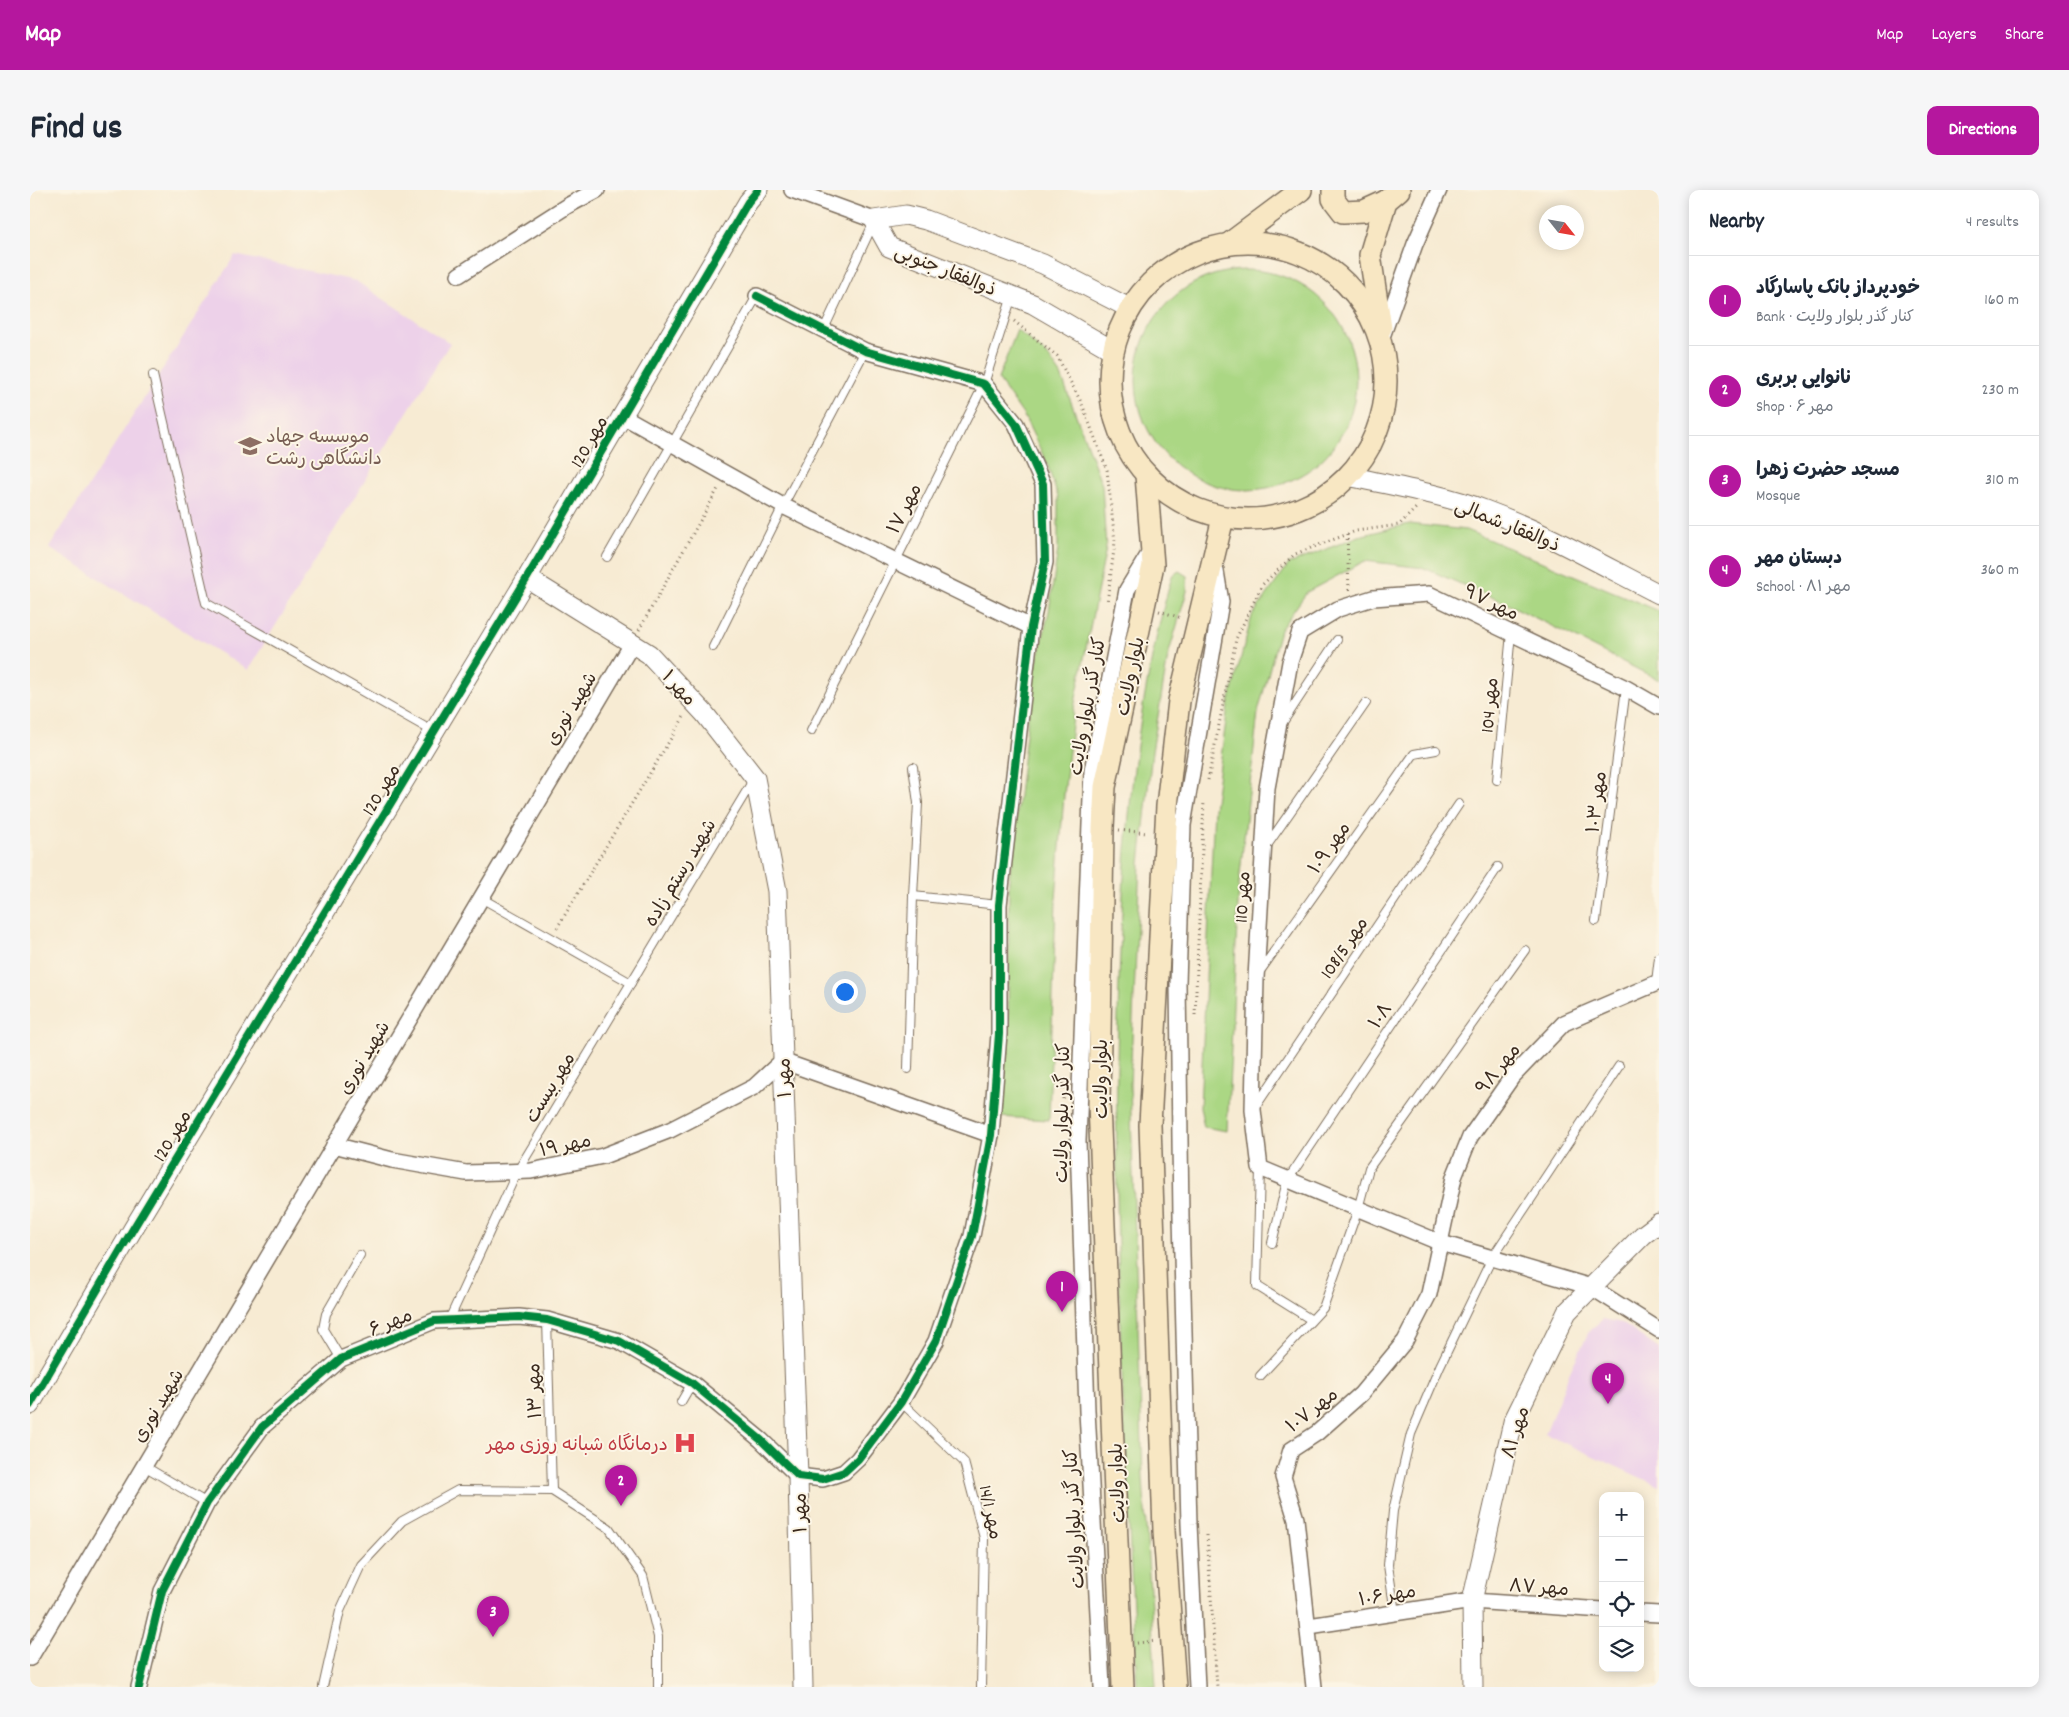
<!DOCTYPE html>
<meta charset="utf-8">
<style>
:root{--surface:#fff;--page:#f6f6f7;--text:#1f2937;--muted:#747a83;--line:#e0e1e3;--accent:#b5179e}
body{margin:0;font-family:Dekko,"Playpen Sans Arabic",sans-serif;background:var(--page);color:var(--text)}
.controls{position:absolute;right:15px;bottom:15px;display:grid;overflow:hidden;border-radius:10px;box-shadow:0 2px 12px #0003}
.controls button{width:45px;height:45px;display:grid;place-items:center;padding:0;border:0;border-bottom:1px solid var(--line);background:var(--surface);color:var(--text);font:25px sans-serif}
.compass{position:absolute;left:1509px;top:15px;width:45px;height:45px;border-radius:50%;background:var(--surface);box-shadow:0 2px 12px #0003;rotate:121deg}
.you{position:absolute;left:814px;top:801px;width:18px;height:18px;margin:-12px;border:4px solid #fff;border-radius:50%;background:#1a73e8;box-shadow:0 0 0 8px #1a73e833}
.badge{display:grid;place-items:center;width:32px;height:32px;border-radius:50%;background:var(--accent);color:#fff;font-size:16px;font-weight:700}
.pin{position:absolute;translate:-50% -41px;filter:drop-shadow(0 1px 2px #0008)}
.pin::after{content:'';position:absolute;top:26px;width:18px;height:15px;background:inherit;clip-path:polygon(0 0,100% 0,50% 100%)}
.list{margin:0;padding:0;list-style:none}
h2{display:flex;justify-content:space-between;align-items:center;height:65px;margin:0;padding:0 20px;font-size:21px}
h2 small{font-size:16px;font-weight:400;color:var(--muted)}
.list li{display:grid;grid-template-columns:32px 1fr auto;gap:15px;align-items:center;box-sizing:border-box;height:90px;padding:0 20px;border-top:1px solid var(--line)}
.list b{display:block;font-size:19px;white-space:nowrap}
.list p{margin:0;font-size:16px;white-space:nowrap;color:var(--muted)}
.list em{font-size:16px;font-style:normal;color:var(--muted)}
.icon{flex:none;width:28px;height:28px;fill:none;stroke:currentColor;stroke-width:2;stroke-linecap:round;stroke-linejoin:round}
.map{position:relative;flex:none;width:1629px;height:1497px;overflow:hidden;border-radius:10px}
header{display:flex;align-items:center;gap:30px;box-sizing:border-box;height:70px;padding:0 25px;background:var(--accent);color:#fff}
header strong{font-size:24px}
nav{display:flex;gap:28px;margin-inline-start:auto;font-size:18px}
.intro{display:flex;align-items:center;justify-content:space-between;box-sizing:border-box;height:120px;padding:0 30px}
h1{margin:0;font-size:35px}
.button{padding:12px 22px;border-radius:10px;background:var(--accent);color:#fff;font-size:18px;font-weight:700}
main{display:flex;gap:30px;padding:0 30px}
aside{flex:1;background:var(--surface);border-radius:10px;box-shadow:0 2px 12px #0003}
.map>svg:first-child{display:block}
</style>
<header>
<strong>Map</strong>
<nav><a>Map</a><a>Layers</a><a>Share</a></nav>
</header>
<div class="intro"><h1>Find us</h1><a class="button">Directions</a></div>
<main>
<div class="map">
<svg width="1629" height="1497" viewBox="0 0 1629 1497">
<rect width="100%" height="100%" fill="#fcf5e5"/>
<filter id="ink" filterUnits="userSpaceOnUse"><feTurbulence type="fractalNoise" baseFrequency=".02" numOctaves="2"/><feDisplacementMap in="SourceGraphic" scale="10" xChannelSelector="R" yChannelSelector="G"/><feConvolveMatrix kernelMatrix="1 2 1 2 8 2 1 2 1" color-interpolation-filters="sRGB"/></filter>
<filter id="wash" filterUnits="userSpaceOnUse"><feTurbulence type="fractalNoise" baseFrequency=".0096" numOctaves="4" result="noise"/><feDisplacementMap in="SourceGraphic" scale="20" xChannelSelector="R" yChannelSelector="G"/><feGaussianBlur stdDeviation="1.12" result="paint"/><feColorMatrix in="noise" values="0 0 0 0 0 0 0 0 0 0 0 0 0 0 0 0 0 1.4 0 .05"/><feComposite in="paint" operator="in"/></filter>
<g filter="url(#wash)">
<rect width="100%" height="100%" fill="#f7ebd3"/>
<!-- built -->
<g fill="#edd1e9">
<polygon points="205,65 326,91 420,153 218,480 19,358"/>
<polygon points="1573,1129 1592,1133 1629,1159 1629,1296 1515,1244 1539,1184 1559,1141"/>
</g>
<!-- green -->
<g fill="#abd784" stroke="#738051">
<circle cx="1216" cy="190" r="110"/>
<polygon points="987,140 1018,166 1031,185 1072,295 1076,358 1044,518 1034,605 1026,709 1019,930 970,927 978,846 979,691 1002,493 1019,421 1028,359 1028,307 1016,271 994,226 968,189"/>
<polygon points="1379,334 1436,340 1629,421 1629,490 1482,416 1394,378 1335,371 1277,402 1250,440 1228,522 1209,693 1197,941 1174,937 1170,917 1184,619 1198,516 1222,426 1259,374 1329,346"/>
<path d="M1149,381l8,5v15l-19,65 -16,96 -12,111 -10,221 13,394 13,209h-19c-11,-224 -25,-448 -19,-672 4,-148 13,-296 54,-439z"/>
</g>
</g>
<g filter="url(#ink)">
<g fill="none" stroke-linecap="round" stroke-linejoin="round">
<defs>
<g id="service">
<polyline points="794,139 844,32"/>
<polyline points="123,185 176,413 404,542"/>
<polyline points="577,367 727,106"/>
<polyline points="683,457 753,316 835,161"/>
<polyline points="1253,532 1307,450"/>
<polyline points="781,541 954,194 982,106"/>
<polyline points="1467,590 1481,443"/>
<polyline points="1236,657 1336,513"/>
<polyline points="883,706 969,715"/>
<polyline points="451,708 601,793"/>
<polyline points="1566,731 1596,498"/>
<polyline points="1228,784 1384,564 1406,560"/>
<polyline points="1626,792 1629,767"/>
<polyline points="878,879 883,706 888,613 883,577"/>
<polyline points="1226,916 1429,614"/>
<polyline points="1230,978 1227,1096 1280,1129"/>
<polyline points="1242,1053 1257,991 1468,677"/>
<polyline points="419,1130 487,982 722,592"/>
<polyline points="517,1130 522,1301"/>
<polyline points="311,1169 293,1139 296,1124 330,1065"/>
<polyline points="1230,1186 1293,1118 1328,1019 1339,978 1495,760"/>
<polyline points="651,1212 662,1193"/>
<polyline points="871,1212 934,1272 954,1348 951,1497"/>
<polyline points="114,1276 177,1313"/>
<polyline points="1365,1423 1358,1375 1363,1321 1381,1244 1410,1176 1462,1068 1589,876"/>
<polyline points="293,1497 310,1421 331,1375 372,1331 428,1300 522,1301 579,1338 613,1386 628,1447 628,1497"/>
</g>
<g id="minor">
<polyline points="762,0 844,30"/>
<polyline points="429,85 537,16 567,0"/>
<polyline points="1353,144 1385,54 1409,0"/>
<polyline points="591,225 753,316 1001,437"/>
<polyline points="1629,517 1596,498 1399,404 1343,408 1308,419 1270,442 1260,472 1237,598 1226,788 1223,920 1230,978 1411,1053 1561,1097 1629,1140"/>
<polyline points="304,955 362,970 436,983 501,981 573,966 640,940 724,897 752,871 961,945"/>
<polyline points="1610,1423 1629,1424"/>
<polyline points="1279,1436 1442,1411 1573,1420"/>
<polyline points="0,1468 602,454"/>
<polyline points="109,1497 132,1401 177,1313 232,1237 311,1169 404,1131 489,1127 517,1130 589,1151 662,1193 731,1250 768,1286 793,1289 814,1282 828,1269 871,1212 906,1151 942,1046 961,945 969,844 969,715 1001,437 1015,372 1013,294 986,234 954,194 835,161 727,106"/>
<polyline points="1072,1497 1057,1221 1048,951 1062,581 1097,400 1122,359"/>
<polyline points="1167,1497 1159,1334 1151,1027 1148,793 1153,635 1191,412 1185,375"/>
<polyline points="1284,1497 1266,1329 1253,1287 1261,1260 1287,1243 1331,1204 1375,1151 1399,1104 1424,987 1440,947 1482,887 1534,833 1629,792"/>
</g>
<g id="tertiary">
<polyline points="1082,160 1003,114 859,57 844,30 876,25 896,30 1013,74 1099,118"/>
<path d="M1318,286c46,10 93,18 137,34 60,22 117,55 174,84"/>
<polyline points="497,388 619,464 674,523 725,588 747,701 768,1286 773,1497"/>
<polyline points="0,1215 103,1039 497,388 718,12 728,0"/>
<polyline points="1443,1497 1442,1411 1483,1232 1537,1122 1613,1045 1629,1033"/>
</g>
<g id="secondary">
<polyline points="1303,0 1303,9 1313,22 1334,21 1356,11"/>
<polyline points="1200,53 1271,0"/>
<circle cx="1218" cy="191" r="138"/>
<polyline points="1351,138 1340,65 1356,11 1369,0"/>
<polyline points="1093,1497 1069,914 1073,638 1075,597 1123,375 1116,285"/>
<polyline points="1145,1497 1134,1341 1120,935 1137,616 1149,511 1193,328"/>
</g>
</defs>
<!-- service casing -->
<use href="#service" stroke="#7d6e5d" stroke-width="10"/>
<!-- minor casing -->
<use href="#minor" stroke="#7d6e5d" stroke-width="18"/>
<!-- tertiary casing -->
<use href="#tertiary" stroke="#7d6e5d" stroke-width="21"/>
<!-- secondary casing -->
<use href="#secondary" stroke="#7d6e5d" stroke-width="24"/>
<!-- path -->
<g stroke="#7d6e5d" stroke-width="3" stroke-dasharray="1 4" stroke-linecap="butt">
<polyline points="984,131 1027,166 1052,214 1077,280 1085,352 1077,413"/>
<polyline points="1317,344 1319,401"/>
<polyline points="1129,421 1152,428"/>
<polyline points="609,440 689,297"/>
<polyline points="1178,590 1206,449 1232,395 1265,364 1326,341 1369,335 1387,317"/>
<polyline points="1089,640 1117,643"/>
<polyline points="527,738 655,525"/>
<polyline points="1165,825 1174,611"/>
<polyline points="1033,909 1033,883"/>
<polyline points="1177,1345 1187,1497"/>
<polyline points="1107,1453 1126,1451"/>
</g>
<!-- service -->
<use href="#service" stroke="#fff" stroke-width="8"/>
<!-- minor -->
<use href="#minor" stroke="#fff" stroke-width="15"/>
<!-- tertiary -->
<use href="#tertiary" stroke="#fff" stroke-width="19"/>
<!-- secondary -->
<use href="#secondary" stroke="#f8e7c3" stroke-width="21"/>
<defs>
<g id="cycleway">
<polyline points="0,1215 103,1039 497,388 718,12 728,0"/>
<polyline points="109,1497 132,1401 177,1313 232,1237 311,1169 404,1131 489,1127 517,1130 589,1151 662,1193 731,1250 768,1286 793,1289 814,1282 828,1269 871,1212 906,1151 942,1046 961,945 969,844 969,715 1001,437 1015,372 1013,294 986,234 954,194 835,161 727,106"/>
</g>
</defs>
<!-- cycleway casing -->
<use href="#cycleway" stroke="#fcf5e5" stroke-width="11"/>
<!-- cycleway -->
<use href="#cycleway" stroke="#00873e" stroke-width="8"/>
</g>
</g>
<!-- icons -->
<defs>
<symbol id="university-bare" viewBox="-9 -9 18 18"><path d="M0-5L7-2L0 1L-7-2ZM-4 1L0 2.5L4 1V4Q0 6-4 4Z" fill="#8d6e63" stroke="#fcf5e5" stroke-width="2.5" paint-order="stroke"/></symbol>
<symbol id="hospital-bare" viewBox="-9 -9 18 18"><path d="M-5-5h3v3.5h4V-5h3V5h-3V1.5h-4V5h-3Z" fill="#e0444e" stroke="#fcf5e5" stroke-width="2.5" paint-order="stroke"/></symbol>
</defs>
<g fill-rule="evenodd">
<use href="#university-bare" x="204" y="240" width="32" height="32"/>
<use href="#hospital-bare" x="639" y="1237" width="32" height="32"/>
</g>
<g text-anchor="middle" stroke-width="4" stroke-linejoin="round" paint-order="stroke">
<!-- street labels -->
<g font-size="19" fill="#3b2a1e" stroke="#fcf5e5">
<text transform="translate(916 79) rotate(22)" y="7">ذوالفقار جنوبی</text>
<text transform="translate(558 251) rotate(-60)" y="7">مهر 120</text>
<text transform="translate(873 318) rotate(-63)" y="7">مهر ۱۷</text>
<text transform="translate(1478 334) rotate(22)" y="7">ذوالفقار شمالی</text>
<text transform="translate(1462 411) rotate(26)" y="7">مهر ۹۷</text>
<text transform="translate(1099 486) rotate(-78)" y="7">بلوار ولایت</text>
<text transform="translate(650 497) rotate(47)" y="7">مهر ۱</text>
<text transform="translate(1458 515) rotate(-85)" y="7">مهر 104</text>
<text transform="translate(1056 516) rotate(-80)" y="7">کنار گذر بلوار ولایت</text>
<text transform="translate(540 518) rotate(-59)" y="7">شهید نوری</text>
<text transform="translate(350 599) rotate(-59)" y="7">مهر 120</text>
<text transform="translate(1565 612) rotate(-83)" y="7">مهر ۱۰۳</text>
<text transform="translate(1298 657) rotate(-55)" y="7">مهر ۱۰۹</text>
<text transform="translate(649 682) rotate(-59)" y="7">شهید رستم زاده</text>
<text transform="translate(1211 707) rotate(-87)" y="7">مهر 110</text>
<text transform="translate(1313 757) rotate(-56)" y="7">مهر 108/5</text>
<text transform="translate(1349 825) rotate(-56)" y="7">۱۰۸</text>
<text transform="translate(333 867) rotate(-59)" y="7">شهید نوری</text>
<text transform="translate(1467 878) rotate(-51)" y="7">مهر ۹۸</text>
<text transform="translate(753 888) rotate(-92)" y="7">مهر ۱</text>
<text transform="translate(1070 889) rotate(-90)" y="7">بلوار ولایت</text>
<text transform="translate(519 897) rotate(-59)" y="7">مهر بیست</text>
<text transform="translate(1031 923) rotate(-89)" y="7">کنار گذر بلوار ولایت</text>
<text transform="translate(141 945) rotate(-59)" y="7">مهر 120</text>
<text transform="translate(535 954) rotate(-12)" y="7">مهر ۱۹</text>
<text transform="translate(360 1131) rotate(-22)" y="7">مهر ۶</text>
<text transform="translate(503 1201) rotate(-92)" y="7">مهر ۱۳</text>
<text transform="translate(127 1215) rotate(-59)" y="7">شهید نوری</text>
<text transform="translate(1281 1219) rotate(-38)" y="7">مهر ۱۰۷</text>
<text transform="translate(1484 1242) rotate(-72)" y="7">مهر ۸۱</text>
<text transform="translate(1086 1293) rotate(-92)" y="7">بلوار ولایت</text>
<text transform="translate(962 1322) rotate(78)" y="7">مهر 14/1</text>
<text transform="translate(769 1323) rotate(-91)" y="7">مهر ۱</text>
<text transform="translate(1043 1329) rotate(-93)" y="7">کنار گذر بلوار ولایت</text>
<text transform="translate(1509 1396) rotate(4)" y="7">مهر ۸۷</text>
<text transform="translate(1357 1404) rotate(-9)" y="7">مهر ۱۰۶</text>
</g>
<!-- education labels -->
<g font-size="19" fill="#785e54" stroke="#fcf5e5" text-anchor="start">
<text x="236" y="252">موسسه جهاد<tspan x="236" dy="22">دانشگاهی رشت</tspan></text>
</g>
<!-- health labels -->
<g font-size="19" fill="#be3a42" stroke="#fcf5e5" text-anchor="end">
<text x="638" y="1260">درمانگاه شبانه روزی مهر</text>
</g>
</g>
</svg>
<div class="controls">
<button>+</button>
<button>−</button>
<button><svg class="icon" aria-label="locate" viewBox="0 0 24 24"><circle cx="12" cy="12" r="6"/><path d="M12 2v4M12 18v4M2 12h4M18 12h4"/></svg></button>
<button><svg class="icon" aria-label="layers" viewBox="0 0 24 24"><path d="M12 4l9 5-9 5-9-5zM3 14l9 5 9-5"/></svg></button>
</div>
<svg class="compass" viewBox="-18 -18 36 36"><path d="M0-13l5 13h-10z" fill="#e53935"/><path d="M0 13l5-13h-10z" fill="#747a83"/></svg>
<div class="you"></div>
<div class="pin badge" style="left:1032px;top:1122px">1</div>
<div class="pin badge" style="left:591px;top:1316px">2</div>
<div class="pin badge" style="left:463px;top:1447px">3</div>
<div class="pin badge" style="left:1578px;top:1214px">4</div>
</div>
<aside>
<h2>Nearby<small>4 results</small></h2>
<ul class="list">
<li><span class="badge">1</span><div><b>خودپرداز بانک پاسارگاد</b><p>Bank · کنار گذر بلوار ولایت</p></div><em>160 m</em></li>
<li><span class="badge">2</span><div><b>نانوایی بربری</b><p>Shop · مهر ۶</p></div><em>230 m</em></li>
<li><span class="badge">3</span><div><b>مسجد حضرت زهرا</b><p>Mosque</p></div><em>310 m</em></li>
<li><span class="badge">4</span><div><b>دبستان مهر</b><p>School · مهر ۸۱</p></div><em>360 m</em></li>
</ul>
</aside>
</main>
